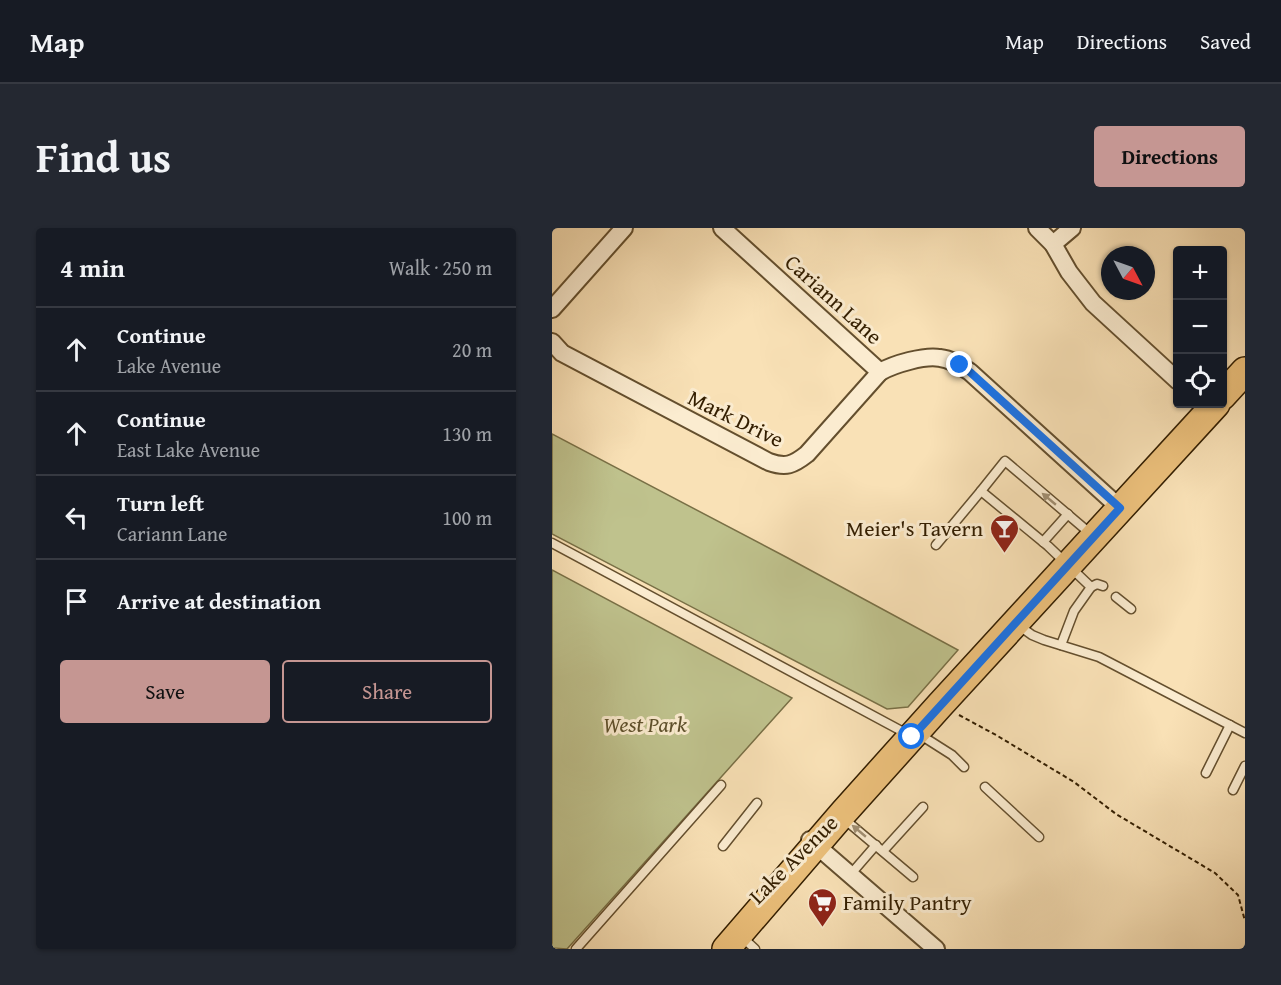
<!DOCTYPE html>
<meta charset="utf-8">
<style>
:root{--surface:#171b24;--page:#242831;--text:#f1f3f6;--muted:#9ea1a6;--line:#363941;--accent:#c59692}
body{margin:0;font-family:"Gentium Book Plus",serif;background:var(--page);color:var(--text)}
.controls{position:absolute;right:18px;top:18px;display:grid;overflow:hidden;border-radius:6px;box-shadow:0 2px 4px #0004}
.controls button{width:54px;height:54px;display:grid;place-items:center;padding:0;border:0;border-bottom:2px solid var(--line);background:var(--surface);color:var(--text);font:30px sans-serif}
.compass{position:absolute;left:549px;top:18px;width:54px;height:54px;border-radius:50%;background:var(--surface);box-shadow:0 2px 4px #0004;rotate:131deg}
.stop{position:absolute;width:18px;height:18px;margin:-14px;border:4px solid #1a73e8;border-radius:50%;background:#fff}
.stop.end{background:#1a73e8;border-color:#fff;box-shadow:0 2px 6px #0008}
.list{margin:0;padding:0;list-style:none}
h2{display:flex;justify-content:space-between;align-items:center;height:78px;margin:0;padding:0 24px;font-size:26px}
h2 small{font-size:20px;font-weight:400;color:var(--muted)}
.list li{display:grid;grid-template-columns:39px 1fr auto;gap:18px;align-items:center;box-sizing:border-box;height:84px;padding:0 24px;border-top:2px solid var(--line)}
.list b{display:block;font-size:22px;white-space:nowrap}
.list p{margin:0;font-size:20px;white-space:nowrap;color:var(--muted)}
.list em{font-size:20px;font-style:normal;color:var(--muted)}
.actions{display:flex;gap:12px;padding:18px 24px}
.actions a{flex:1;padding:14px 0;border:2px solid var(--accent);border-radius:6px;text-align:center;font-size:21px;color:var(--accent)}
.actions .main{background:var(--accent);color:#111}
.icon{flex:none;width:33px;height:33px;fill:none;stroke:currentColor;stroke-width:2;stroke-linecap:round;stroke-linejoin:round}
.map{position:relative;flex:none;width:693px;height:721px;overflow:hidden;border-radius:6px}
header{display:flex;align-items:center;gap:36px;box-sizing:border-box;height:84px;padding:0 30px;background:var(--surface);border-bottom:2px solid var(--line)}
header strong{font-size:28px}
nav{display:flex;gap:33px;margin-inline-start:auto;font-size:21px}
.intro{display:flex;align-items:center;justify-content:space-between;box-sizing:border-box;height:144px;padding:0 36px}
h1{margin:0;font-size:42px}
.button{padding:15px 27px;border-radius:6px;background:var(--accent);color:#111;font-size:21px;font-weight:700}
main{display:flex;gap:36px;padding:0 36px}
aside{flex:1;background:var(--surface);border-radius:6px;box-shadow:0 2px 4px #0004}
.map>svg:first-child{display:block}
</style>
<header>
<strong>Map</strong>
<nav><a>Map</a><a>Directions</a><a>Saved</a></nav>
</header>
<div class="intro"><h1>Find us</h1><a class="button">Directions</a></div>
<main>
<aside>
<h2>4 min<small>Walk · 250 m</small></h2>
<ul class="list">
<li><svg class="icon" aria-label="ahead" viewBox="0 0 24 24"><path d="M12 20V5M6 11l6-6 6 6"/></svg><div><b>Continue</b><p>Lake Avenue</p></div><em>20 m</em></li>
<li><svg class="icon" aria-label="ahead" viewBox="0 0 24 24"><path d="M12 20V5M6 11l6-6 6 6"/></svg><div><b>Continue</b><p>East Lake Avenue</p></div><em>130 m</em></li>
<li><svg class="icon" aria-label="left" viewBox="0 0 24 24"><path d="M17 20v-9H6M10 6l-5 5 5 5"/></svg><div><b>Turn left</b><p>Cariann Lane</p></div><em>100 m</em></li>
<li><svg class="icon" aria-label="arrive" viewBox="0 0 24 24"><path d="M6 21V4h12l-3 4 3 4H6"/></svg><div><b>Arrive at destination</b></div></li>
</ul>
<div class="actions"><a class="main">Save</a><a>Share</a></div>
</aside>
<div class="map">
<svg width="693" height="721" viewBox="0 0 693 721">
<rect width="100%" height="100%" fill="#f9e1b6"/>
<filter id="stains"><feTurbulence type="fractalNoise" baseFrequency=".00333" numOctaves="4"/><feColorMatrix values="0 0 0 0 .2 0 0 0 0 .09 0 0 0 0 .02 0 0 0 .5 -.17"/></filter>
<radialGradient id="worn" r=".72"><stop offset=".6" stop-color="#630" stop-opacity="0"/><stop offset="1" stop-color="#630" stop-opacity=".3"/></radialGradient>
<!-- green -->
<g fill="#bfc28d" stroke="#797046" stroke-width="1.5">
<polygon points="0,206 234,329 406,422 356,479 335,481 0,306"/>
<polygon points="0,342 240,470 15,721 0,720"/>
</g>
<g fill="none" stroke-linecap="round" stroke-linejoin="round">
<defs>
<g id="lane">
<polyline points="491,314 516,286"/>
<polyline points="0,315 357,507"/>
<polyline points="384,317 429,263"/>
<polyline points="539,359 545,356 551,358"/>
<polyline points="564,369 579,381"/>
<polyline points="466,397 480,407 492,412 547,429 693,505"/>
<polyline points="509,417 522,383 539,359 496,318 429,263 453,233 540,307"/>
<polyline points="367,506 400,527 412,539"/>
<polyline points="654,545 678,497"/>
<polyline points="433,559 487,609"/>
<polyline points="681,562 693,538"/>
<polyline points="291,590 361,649"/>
<polyline points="171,618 205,575"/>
<polyline points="331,623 371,579"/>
<polyline points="298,647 324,617"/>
<polyline points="190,709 203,721"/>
<polyline points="24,721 169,557"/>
</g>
<g id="street">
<path d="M170,0l158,144c14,-8 45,-17 60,-14 11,1 21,8 30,14l150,136"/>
<polyline points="485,0 501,16 517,44 541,75 626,153"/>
<polyline points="501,16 520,0"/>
<polyline points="0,81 72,0"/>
<path d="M0,114l10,11 207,109c17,6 24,3 38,-8l73,-82"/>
<polyline points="258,612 384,721"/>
</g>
<g id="primary">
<polyline points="670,168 693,143"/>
<polyline points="174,721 292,584 388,477 664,176"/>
</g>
</defs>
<!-- lane casing -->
<use href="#lane" stroke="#644f2e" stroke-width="11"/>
<!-- street casing -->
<use href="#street" stroke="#644f2e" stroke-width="20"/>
<!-- primary casing -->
<use href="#primary" stroke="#331e00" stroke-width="30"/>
<!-- path -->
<polyline stroke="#331e00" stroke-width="2" stroke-dasharray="4.5 3" stroke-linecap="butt" points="407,487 444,507 522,554 564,586 663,645 686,667 693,693"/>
<!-- lane -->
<use href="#lane" stroke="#fbecd0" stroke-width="8"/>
<!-- street -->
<use href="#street" stroke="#fbecd0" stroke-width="16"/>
<!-- primary -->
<use href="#primary" stroke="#ecc07b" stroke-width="27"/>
</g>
<!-- one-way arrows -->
<defs><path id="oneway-solid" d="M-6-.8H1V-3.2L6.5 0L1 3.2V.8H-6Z" transform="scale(1.5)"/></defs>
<g fill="#a18f72">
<use href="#oneway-solid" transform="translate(497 271) rotate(-140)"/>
<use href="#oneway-solid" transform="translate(307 603) rotate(-140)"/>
</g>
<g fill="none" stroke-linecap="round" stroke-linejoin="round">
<!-- route -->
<polyline stroke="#1a73e8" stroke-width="8" points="360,509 568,280 418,144 408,137"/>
</g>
<!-- icons -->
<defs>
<symbol id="bar-pin" viewBox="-11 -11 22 30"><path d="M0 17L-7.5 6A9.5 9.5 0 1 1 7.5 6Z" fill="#8f2418" stroke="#fbecd0"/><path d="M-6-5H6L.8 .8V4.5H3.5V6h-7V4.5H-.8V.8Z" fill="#fff"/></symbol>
<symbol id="supermarket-pin" viewBox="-11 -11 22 30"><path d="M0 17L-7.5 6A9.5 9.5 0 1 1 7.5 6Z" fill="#8f2418" stroke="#fbecd0"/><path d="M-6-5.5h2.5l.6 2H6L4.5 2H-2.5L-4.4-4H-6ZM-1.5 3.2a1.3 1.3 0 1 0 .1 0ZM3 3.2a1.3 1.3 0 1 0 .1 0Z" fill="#fff"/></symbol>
</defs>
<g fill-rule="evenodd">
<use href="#bar-pin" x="436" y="284" width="33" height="45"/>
<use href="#supermarket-pin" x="254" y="658" width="33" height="45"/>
</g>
<g text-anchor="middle" stroke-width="6" stroke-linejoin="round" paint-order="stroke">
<!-- street labels -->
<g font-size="22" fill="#331e00" stroke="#fbecd0">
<text transform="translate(282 71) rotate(42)" y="8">Cariann Lane</text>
<text transform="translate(184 190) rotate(26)" y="8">Mark Drive</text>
<text transform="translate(241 631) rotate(-45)" y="8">Lake Avenue</text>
</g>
<!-- poi labels -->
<g font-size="22" fill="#331e00" stroke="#fbecd0" text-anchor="end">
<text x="431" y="308">Meier's Tavern</text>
<text x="291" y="682" text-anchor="start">Family Pantry</text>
</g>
<!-- park labels -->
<g font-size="22" font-style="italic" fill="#5d4f2a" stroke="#fbecd0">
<text x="93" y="504">West Park</text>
</g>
</g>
<rect width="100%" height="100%" filter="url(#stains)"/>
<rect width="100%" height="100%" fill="url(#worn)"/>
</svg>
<div class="controls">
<button>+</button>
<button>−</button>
<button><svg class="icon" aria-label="locate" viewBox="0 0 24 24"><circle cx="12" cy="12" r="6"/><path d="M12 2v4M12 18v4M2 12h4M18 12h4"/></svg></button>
</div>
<svg class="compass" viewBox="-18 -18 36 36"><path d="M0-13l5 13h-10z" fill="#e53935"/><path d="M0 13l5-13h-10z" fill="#9ea1a6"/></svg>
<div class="stop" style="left:360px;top:509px"></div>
<div class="stop end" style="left:408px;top:137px"></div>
</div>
</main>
